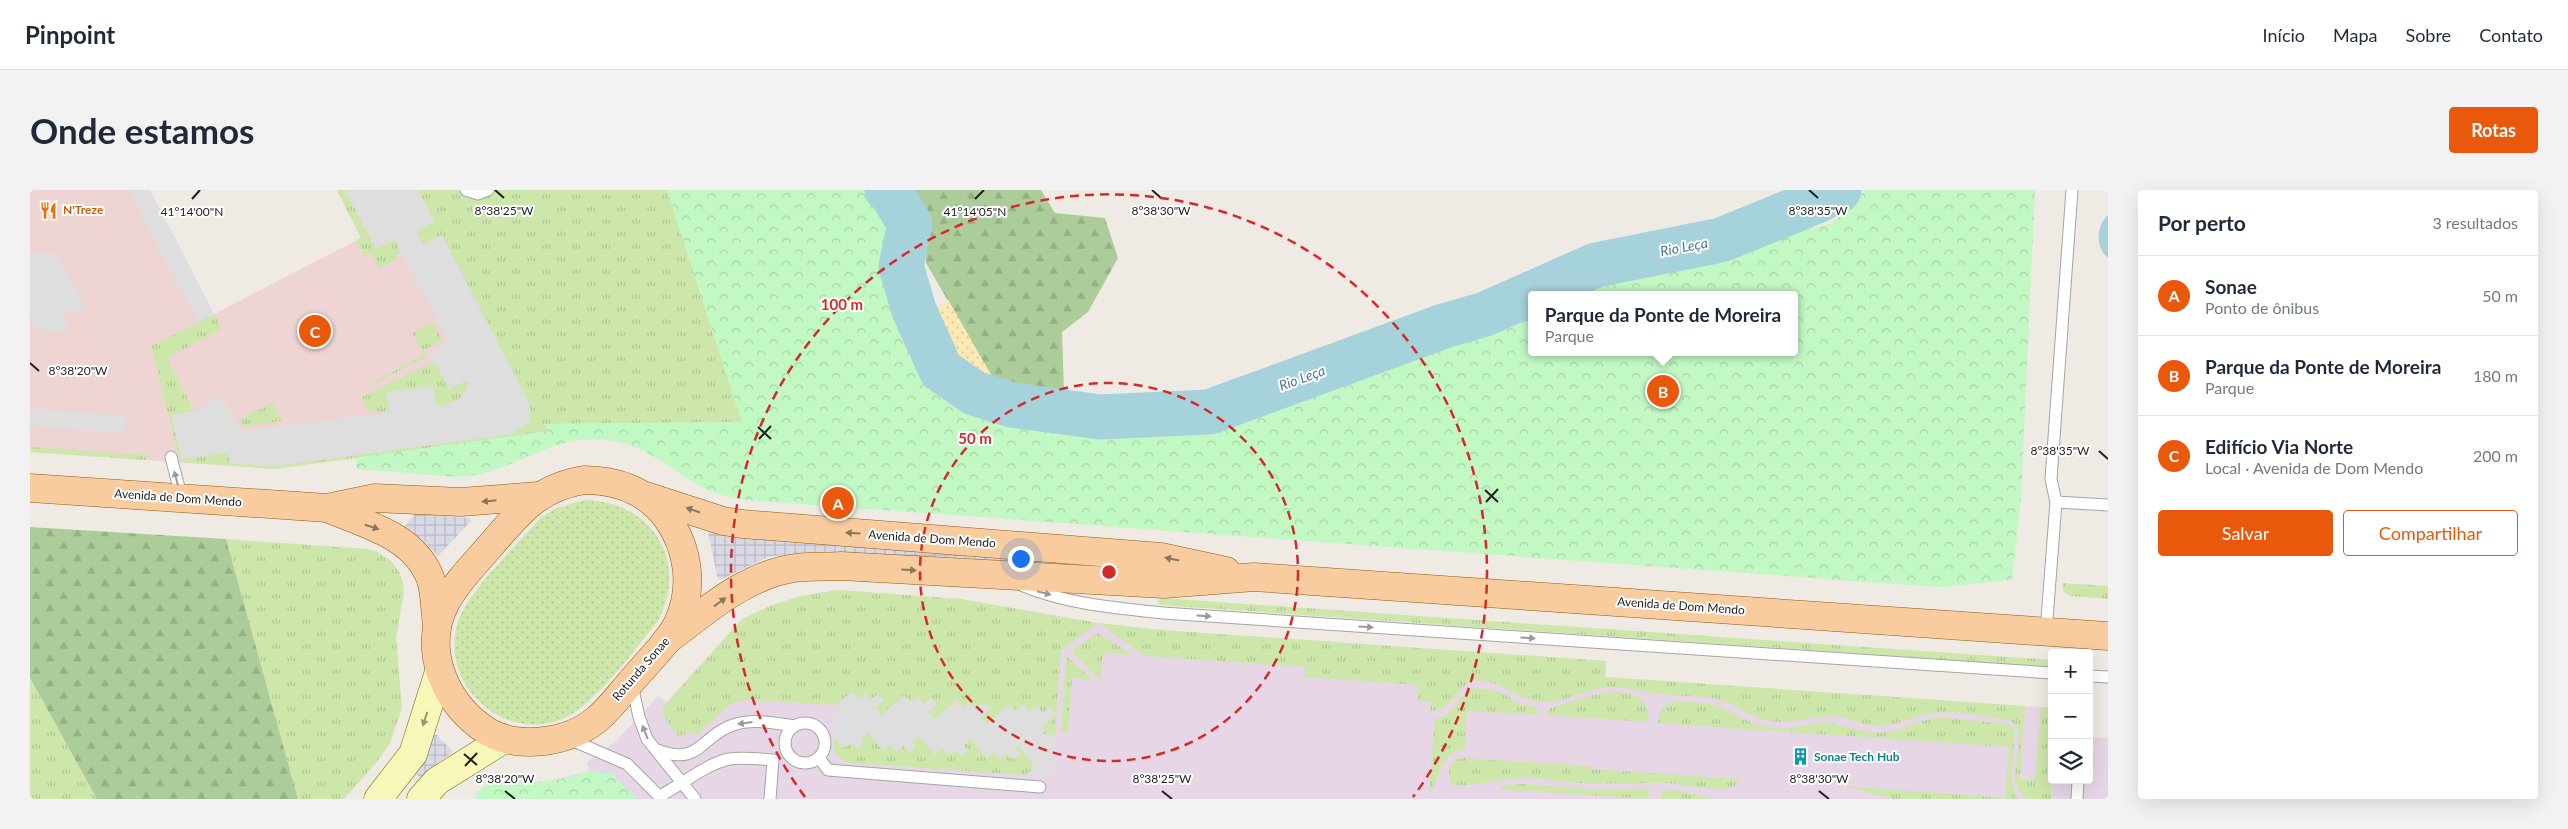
<!DOCTYPE html>
<html lang="pt">
<meta charset="utf-8">
<style>
:root{--surface:#fff;--page:#f2f2f3;--text:#1f2937;--muted:#747a83;--line:#e0e1e3;--accent:#ea580c}
body{margin:0;font-family:Lato,sans-serif;background:var(--page);color:var(--text)}
.controls{position:absolute;right:15px;bottom:15px;display:grid;overflow:hidden;border-radius:5px;box-shadow:0 5px 20px #0002}
.controls button{width:45px;height:45px;display:grid;place-items:center;padding:0;border:0;border-bottom:1px solid var(--line);background:var(--surface);color:var(--text);font:25px sans-serif}
.you{position:absolute;left:990px;top:368px;width:18px;height:18px;margin:-12px;border:4px solid #fff;border-radius:50%;background:#1a73e8;box-shadow:0 0 0 8px #1a73e833}
.badge{display:grid;place-items:center;width:32px;height:32px;border-radius:50%;background:var(--accent);color:#fff;font-size:16px;font-weight:700}
.pin{position:absolute;translate:-50% -50%;border:2px solid #fff;box-shadow:0 1px 5px #0006}
.popup{position:absolute;left:1498px;top:101px;width:270px;height:65px;box-sizing:border-box;display:grid;place-content:center;border-radius:5px;background:var(--surface);filter:drop-shadow(0 1px 4px #0005);font-size:16px;white-space:nowrap;color:var(--muted)}
.popup b{font-size:19px;color:var(--text)}
.popup::after{content:'';position:absolute;left:50%;top:100%;margin-left:-10px;border:10px solid transparent;border-top-color:var(--surface)}
.list{margin:0;padding:0;list-style:none}
h2{display:flex;justify-content:space-between;align-items:center;height:65px;margin:0;padding:0 20px;font-size:21px}
h2 small{font-size:16px;font-weight:400;color:var(--muted)}
.list li{display:grid;grid-template-columns:32px 1fr auto;gap:15px;align-items:center;box-sizing:border-box;height:80px;padding:0 20px;border-top:1px solid var(--line)}
.list b{display:block;font-size:19px;white-space:nowrap}
.list p{margin:0;font-size:16px;white-space:nowrap;color:var(--muted)}
.list em{font-size:16px;font-style:normal;color:var(--muted)}
.actions{display:flex;gap:10px;padding:15px 20px}
.actions a{flex:1;padding:11px 0;border:1px solid var(--accent);border-radius:5px;text-align:center;font-size:18px;color:var(--accent)}
.actions .main{background:var(--accent);color:#fff}
.icon{flex:none;width:28px;height:28px;fill:none;stroke:currentColor;stroke-width:2;stroke-linecap:round;stroke-linejoin:round}
.map{position:relative;flex:none;width:2078px;height:609px;overflow:hidden;border-radius:5px}
header{display:flex;align-items:center;gap:30px;box-sizing:border-box;height:70px;padding:0 25px;background:var(--surface);border-bottom:1px solid var(--line)}
header strong{font-size:24px}
nav{display:flex;gap:28px;margin-inline-start:auto;font-size:18px}
.intro{display:flex;align-items:center;justify-content:space-between;box-sizing:border-box;height:120px;padding:0 30px}
h1{margin:0;font-size:35px}
.button{padding:12px 22px;border-radius:5px;background:var(--accent);color:#fff;font-size:18px;font-weight:700}
main{display:flex;gap:30px;padding:0 30px}
aside{flex:1;background:var(--surface);border-radius:5px;box-shadow:0 5px 20px #0002}
.map>svg:first-child{display:block}
</style>
<header>
<strong>Pinpoint</strong>
<nav><a>Início</a><a>Mapa</a><a>Sobre</a><a>Contato</a></nav>
</header>
<div class="intro"><h1>Onde estamos</h1><a class="button">Rotas</a></div>
<main>
<div class="map">
<svg width="2078" height="609" viewBox="0 0 2078 609">
<defs>
<pattern id="grass-tufts" width="24" height="20" patternUnits="userSpaceOnUse" patternTransform="scale(1.25)"><rect width="24" height="20" fill="#cde7ab"/><path d="M3 7l-1-3M5 7V3M7 7l1-3M15 17l-1-3M17 17v-4M19 17l1-3" fill="none" stroke="#b0c693"/></pattern>
<pattern id="forest-firs" width="22" height="20" patternUnits="userSpaceOnUse" patternTransform="scale(1.25)"><rect width="22" height="20" fill="#accd9a"/><path d="M5 1l3.5 6h-7zM16 11l3.5 6h-7z" fill="#94b084"/></pattern>
<pattern id="sand-dots" width="8" height="8" patternUnits="userSpaceOnUse" patternTransform="scale(1.25)"><rect width="8" height="8" fill="#fde9b4"/><path d="M2 2h.1M6 6h.1" fill="none" stroke="#d8c79a" stroke-width="1.8" stroke-linecap="round"/></pattern>
<pattern id="park-crowns" width="20" height="18" patternUnits="userSpaceOnUse" patternTransform="scale(1.25)"><rect width="20" height="18" fill="#c2f8c3"/><path d="M2 6a3 3 0 1 1 6 0M12 15a3 3 0 1 1 6 0" fill="none" stroke="#a6d4a7"/></pattern>
<pattern id="garden-dots" width="8" height="8" patternUnits="userSpaceOnUse" patternTransform="scale(1.25)"><rect width="8" height="8" fill="#cde7ab"/><path d="M2 2h.1M6 6h.1" fill="none" stroke="#b0c693" stroke-width="1.8" stroke-linecap="round"/></pattern>
<pattern id="plaza-grid" width="8" height="8" patternUnits="userSpaceOnUse" patternTransform="scale(1.25)"><rect width="8" height="8" fill="#d8d9e4"/><path d="M0 4h8M4 0v8" fill="none" stroke="#b9bac3"/></pattern>
</defs>
<rect width="100%" height="100%" fill="#efeae4"/>
<!-- commercial -->
<polygon fill="#efd4d4" points="0,0 120,0 184,124 331,48 307,0 394,0 519,241 245,279 0,262"/>
<!-- industrial -->
<polygon fill="#e7d6e5" points="807,400 930,409 1068,433 1131,440 1576,471 1575,487 2021,518 2022,590 2059,590 2059,547 2078,548 2078,609 445,609 451,599 468,592 516,592 559,581 557,572 588,549 628,506 637,512 712,429 742,415 771,406"/>
<!-- grass -->
<g fill="url(#grass-tufts)">
<polygon points="307,0 315,0 346,59 365,49 369,61 366,69 349,79 340,62 334,65 326,50 331,48"/>
<polygon points="388,0 637,0 712,232 515,234 519,241 245,279 150,272 121,156 184,124 192,139 137,168 164,221 142,225 150,260 199,263 200,273 244,276 483,244 500,227 498,211 412,45 393,55 386,40 404,31"/>
<polygon points="403,132 412,150 394,160 397,167 342,195 341,193 394,165 382,143"/>
<path d="M405,171l14,28 18,-10 1,5c-6,17 -15,20 -32,22l-3,-20 -45,6 2,20h-20l-8,-15z"/>
<polygon points="243,212 253,231 213,237 210,230"/>
<polygon points="0,257 118,265 120,267 116,270 0,262"/>
<polygon points="196,349 337,359 346,361 361,371 370,383 373,393 374,402 366,448 372,518 360,553 346,573 314,609 268,609"/>
<polygon points="2032,393 2078,396 2078,409 2040,406 2034,402"/>
<path d="M807,400l123,9 138,24 63,7 445,31 -1,16 420,29 -5,72 15,1 6,-72 10,1v91h-26c-5,-7 -9,-13 -10,-21 -1,-16 13,-52 -7,-58 -24,-3 -51,-10 -75,-7 -19,2 -35,13 -55,13 -17,1 -30,-11 -47,-10 -20,0 -40,8 -60,5 -22,-2 -37,-20 -59,-23 -17,-3 -35,-1 -52,-4 -18,-2 -34,-8 -52,-7 -22,2 -41,15 -63,15 -25,0 -42,-20 -67,-22 -20,-1 -21,31 -48,31l1,-9 -14,-1 1,-16 -113,-8v-10l-160,-11 -47,-33 -37,27 -6,85 -12,-1v-21l-27,-2 -30,13 -10,-16 -13,-1 -29,13 -10,-16 -13,-1 -7,-7 -23,19 -6,-7 3,-14 -7,6 -13,-1 -6,-7 -16,13 -91,-5 -14,4 -35,32 -3,-4 -14,4c-8,-9 -17,-16 -16,-29l79,-88 30,-14 29,-9z"/>
<polygon points="1131,408 2022,470 2022,477 1130,415 1127,411"/>
<polygon points="1067,443 1104,465 1073,463 1070,490 1041,461"/>
<polygon points="1036,466 1063,490 1042,488 1038,543 1031,542"/>
<polygon points="0,488 67,609 0,609"/>
<path d="M1445,497l28,6 17,11 14,2 5,9 -72,-4 -2,39c-24,-1 -25,29 -36,44l6,-75c20,-3 23,-24 40,-32z"/>
<path d="M1584,502c20,1 36,6 34,30l-103,-7 6,-7 42,-13z"/>
<polygon points="1658,511 1685,515 1725,534 1750,539 1799,532 1841,543 1861,542 1905,527 1979,534 1985,541 1981,589 1987,609 1863,609 1815,596 1975,608 1979,557 1627,533 1632,517 1642,512"/>
<path d="M838,543c18,10 33,19 51,3 20,11 33,19 52,3l23,13 24,-7 13,16 3,7 -9,7 -176,-12c-11,-4 -19,-13 -15,-26l9,11z"/>
<path d="M1434,568l126,8v3l150,10c-7,20 -55,4 -74,4 -29,0 -59,1 -88,0 -19,-1 -38,-6 -58,-5 -23,1 -45,9 -68,7 -4,-9 -5,-17 3,-25z"/>
<path d="M1495,594c23,1 46,5 69,5 44,1 74,-5 118,10h-51l1,-10h-13l-1,10 -151,-10 9,-4z"/>
</g>
<!-- forest -->
<g fill="url(#forest-firs)">
<polygon points="876,0 1011,0 1025,23 1075,28 1088,68 1058,122 1032,142 1034,204 978,198 963,188 896,73 895,52"/>
<polygon points="0,337 196,349 268,609 67,609 0,488"/>
</g>
<!-- sand -->
<path fill="url(#sand-dots)" d="M918,110c16,26 29,52 45,78 -34,-7 -48,-13 -53,-49 -1,-7 -5,-12 -4,-20z"/>
<!-- park -->
<g fill="url(#park-crowns)">
<path d="M637,0h199l14,19 17,9 7,12 -14,60 32,72 47,39 32,17 38,4 185,-3 102,-38 179,-60 27,-12v43h262v-57h-230l51,-22 216,-49 34,-34h170l-14,308 -9,82 -69,7 -21,-1 -1162,-85c-15,-1 -30,-3 -45,-8 -41,-16 -58,-46 -108,-53 -59,-7 -95,36 -150,37l-100,-8 -2,-11 193,-27 -3,-7 197,-2z"/>
<path d="M559,581l23,3 25,25h-162c9,-27 50,-15 72,-18 14,-1 28,-5 42,-10z"/>
</g>
<!-- garden -->
<path fill="url(#garden-dots)" d="M554,310c67,1 106,60 74,121 -22,27 -59,78 -88,94 -60,34 -133,-28 -112,-93 9,-30 60,-78 82,-104l14,-9z"/>
<!-- parking -->
<g fill="#dedede">
<polygon points="99,0 120,0 184,124 168,133"/>
<polygon points="315,0 388,0 404,32 386,41 393,55 412,45 498,211 501,221 498,232 483,244 244,276 200,273 198,263 152,269 141,225 164,221 192,206 208,238 214,241 359,222 357,202 403,196 406,216 424,213 435,203 438,194 437,190 419,199 400,162 418,152 365,50 346,59"/>
<polygon points="5,60 7,63 27,63 58,121 37,121 33,124 39,142 5,140 0,122 0,62"/>
<polygon points="0,219 95,225 94,243 0,236"/>
<polygon points="822,502 828,509 835,503 841,510 848,504 854,511 845,518 851,525 875,506 880,513 888,507 894,514 901,508 907,515 898,522 904,529 927,510 933,517 940,511 946,518 954,512 960,519 951,527 956,534 980,514 986,521 994,515 999,522 1007,516 1013,523 1020,517 1026,524 1014,534 1013,544 1025,545 1022,587 995,585 1002,582 1003,574 988,555 985,557 991,564 983,570 977,563 970,569 964,562 957,568 941,550 934,555 938,560 931,566 925,560 918,566 912,559 905,565 889,546 882,552 886,557 879,563 873,556 866,562 860,555 853,561 838,543 831,549 834,553 827,559 821,552 813,558 804,547 806,515"/>
</g>
<!-- plaza -->
<g fill="url(#plaza-grid)">
<polygon points="385,324 440,328 441,331 408,366 395,352 374,337"/>
<polygon points="680,340 1029,372 1029,375 776,362 738,367 690,390 687,386 678,342"/>
<polygon points="403,545 407,545 423,562 406,574 391,589 386,584"/>
</g>
<!-- water -->
<path fill="#a6d2db" d="M2078,25v43c-13,-11 -12,-32 0,-43z"/>
<g fill="none" stroke-linecap="round" stroke-linejoin="round">
<!-- river -->
<polyline stroke="#a6d2db" stroke-width="45" points="857,0 861,3 880,34 871,76 884,120 911,180 944,203 982,215 1070,227 1179,222 1414,136 1455,124 1566,75 1691,50 1787,11 1809,0"/>
<defs>
<g id="lane">
<polyline points="436,0 448,4 458,0"/>
<polyline points="2042,0 2021,289 2026,312 2078,315"/>
<polyline points="141,267 152,309"/>
<path d="M991,395c45,19 94,23 142,28l889,60"/>
<polyline points="2016,442 2026,312"/>
<polyline points="2059,486 2078,487"/>
<polyline points="602,495 609,527 617,549 665,609"/>
<circle cx="775" cy="553" r="20"/>
<polyline points="539,549 597,574 632,609"/>
<path d="M625,559c45,19 45,-13 78,-24 20,-7 40,-2 61,1"/>
<polyline points="789,568 798,580 1010,597"/>
<path d="M630,606c19,-10 48,-33 69,-37 14,-2 29,0 44,1l-3,39"/>
<polyline points="2047,609 2048,590"/>
</g>
<g id="secondary">
<polyline points="348,609 383,564 409,482"/>
<polyline points="391,609 407,591 474,549"/>
</g>
<g id="primary">
<path d="M554,290c33,0 63,11 83,38 22,31 27,70 11,105 -10,20 -28,36 -42,53 -13,14 -25,32 -40,44 -29,24 -84,31 -115,7 -38,-28 -59,-80 -35,-125 11,-21 29,-38 44,-56 30,-34 47,-58 94,-66z"/>
<polyline points="0,298 297,318 345,308 431,312 508,306"/>
<polyline points="616,306 693,331 712,334 1131,367 1196,381"/>
<path d="M297,318c39,17 88,27 104,72 4,13 4,31 6,45"/>
<path d="M636,451c39,-29 79,-66 129,-73 15,-2 31,-1 46,-2l323,18 90,-7 854,59"/>
</g>
</defs>
<!-- lane casing -->
<use href="#lane" stroke="#a5a5a5" stroke-width="13"/>
<!-- secondary casing -->
<use href="#secondary" stroke="#6d7208" stroke-width="29"/>
<!-- primary casing -->
<use href="#primary" stroke="#935b05" stroke-width="29"/>
<!-- lane -->
<use href="#lane" stroke="#fff" stroke-width="11"/>
<!-- secondary -->
<use href="#secondary" stroke="#f7f7b9" stroke-width="28"/>
<!-- primary -->
<use href="#primary" stroke="#f9cc9f" stroke-width="28"/>
</g>
<!-- one-way arrows -->
<defs><path id="oneway-solid" d="M-6-.8H1V-3.2L6.5 0L1 3.2V.8H-6Z" transform="scale(1.25)"/></defs>
<g fill="#9a9a9a">
<use href="#oneway-solid" transform="translate(146 288) rotate(-105)"/>
<use href="#oneway-solid" transform="translate(1014 403) rotate(14)"/>
<use href="#oneway-solid" transform="translate(1174 426) rotate(4)"/>
<use href="#oneway-solid" transform="translate(1336 437) rotate(4)"/>
<use href="#oneway-solid" transform="translate(1498 448) rotate(4)"/>
<use href="#oneway-solid" transform="translate(715 533) rotate(172)"/>
<use href="#oneway-solid" transform="translate(615 542) rotate(-112)"/>
</g>
<g fill="#8c755e">
<use href="#oneway-solid" transform="translate(459 311) rotate(174)"/>
<use href="#oneway-solid" transform="translate(663 320) rotate(-161)"/>
<use href="#oneway-solid" transform="translate(342 337) rotate(18)"/>
<use href="#oneway-solid" transform="translate(823 343) rotate(-176)"/>
<use href="#oneway-solid" transform="translate(1142 369) rotate(-168)"/>
<use href="#oneway-solid" transform="translate(879 380) rotate(4)"/>
<use href="#oneway-solid" transform="translate(690 412) rotate(-36)"/>
</g>
<use fill="#959573" href="#oneway-solid" transform="translate(395 529) rotate(108)"/>
<!-- ticks -->
<path fill="none" stroke="#1e1e1e" stroke-width="2" d="M465,0l9,8M1122,0l9,8M1779,0l9,8M162,9l8,-9M945,9l9,-9M0,173l9,8M728,237l13,12M729,249l12,-13M2069,261l9,8M1455,300l13,12M1456,312l12,-13M434,564l13,11M435,576l12,-13M475,601l10,8M1132,601l10,8M1789,601l10,8"/>
<!-- distance rings -->
<g fill="none" stroke="#d62828" stroke-width="2.5" stroke-dasharray="9 6">
<circle cx="1079" cy="382" r="189"/>
<path d="M775 607A378 378 0 1 1 1383 607"/>
</g>
<!-- icons -->
<defs>
<symbol id="restaurant-bare" viewBox="-9 -9 18 18"><path d="M-5-6h1v4h1v-4h1v4h1v-4h1v5L-1.5 .5V6h-2V.5L-5-1ZM5-6V6H3V1.5H1.5Q1.5-4 5-6Z" fill="#e8710a" stroke="#fff" stroke-width="2.5" paint-order="stroke"/></symbol>
<symbol id="building-bare" viewBox="-9 -9 18 18"><path d="M-4-6H4V6H1V3H-1V6H-4ZM-2.5-4.3h1.7v1.8h-1.7ZM.8-4.3h1.7v1.8H.8ZM-2.5-1h1.7V.8h-1.7ZM.8-1h1.7V.8H.8Z" fill="#0f9aa8" stroke="#fff" stroke-width="2.5" paint-order="stroke"/></symbol>
</defs>
<g fill-rule="evenodd">
<use href="#restaurant-bare" x="6" y="8" width="25" height="25"/>
<use href="#building-bare" x="1758" y="554" width="25" height="25"/>
</g>
<g text-anchor="middle" stroke-width="4" stroke-linejoin="round" paint-order="stroke">
<!-- food labels -->
<g font-size="12" font-weight="bold" fill="#c56008" stroke="#fff" text-anchor="start">
<text x="33" y="24">N'Treze</text>
</g>
<!-- street labels -->
<g font-size="12" fill="#1e1e1e" stroke="#fff">
<text transform="translate(148 308) rotate(4)" y="4">Avenida de Dom Mendo</text>
<text transform="translate(902 349) rotate(4)" y="4">Avenida de Dom Mendo</text>
<text transform="translate(1651 416) rotate(4)" y="4">Avenida de Dom Mendo</text>
<text transform="translate(611 479) rotate(-49)" y="4">Rotunda Sonae</text>
</g>
<!-- culture labels -->
<g font-size="12" font-weight="bold" fill="#0d838f" stroke="#fff" text-anchor="start">
<text x="1784" y="571">Sonae Tech Hub</text>
</g>
<!-- water labels -->
<g font-size="14" font-style="italic" fill="#47779c" stroke="#fff">
<text transform="translate(1654 57) rotate(-11)" y="5">Rio Leça</text>
<text transform="translate(1272 188) rotate(-20)" y="5">Rio Leça</text>
</g>
</g>
<g font-size="12" text-anchor="middle" fill="#1e1e1e" stroke="#fff" stroke-width="4" stroke-linejoin="round" paint-order="stroke">
<text x="1131" y="25">8°38'30"W</text>
<text x="474" y="25">8°38'25"W</text>
<text x="1788" y="25">8°38'35"W</text>
<text x="162" y="26">41°14'00"N</text>
<text x="945" y="26">41°14'05"N</text>
<text x="48" y="185">8°38'20"W</text>
<text x="2030" y="265">8°38'35"W</text>
<text x="475" y="593">8°38'20"W</text>
<text x="1132" y="593">8°38'25"W</text>
<text x="1789" y="593">8°38'30"W</text>
</g>
<circle cx="1079" cy="382" r="8" fill="#d62828" stroke="#fff" stroke-width="2.5"/>
<g font-size="15" text-anchor="middle" font-weight="bold" fill="#d62828" stroke="#fff" stroke-width="4" stroke-linejoin="round" paint-order="stroke">
<text x="812" y="120">100 m</text>
<text x="945" y="254">50 m</text>
</g>
</svg>
<div class="controls">
<button>+</button>
<button>−</button>
<button><svg class="icon" aria-label="layers" viewBox="0 0 24 24"><path d="M12 4l9 5-9 5-9-5zM3 14l9 5 9-5"/></svg></button>
</div>
<div class="you"></div>
<div class="pin badge" style="left:808px;top:313px">A</div>
<div class="pin badge" style="left:1633px;top:201px">B</div>
<div class="popup"><b>Parque da Ponte de Moreira</b>Parque</div>
<div class="pin badge" style="left:285px;top:141px">C</div>
</div>
<aside>
<h2>Por perto<small>3 resultados</small></h2>
<ul class="list">
<li><span class="badge">A</span><div><b>Sonae</b><p>Ponto de ônibus</p></div><em>50 m</em></li>
<li><span class="badge">B</span><div><b>Parque da Ponte de Moreira</b><p>Parque</p></div><em>180 m</em></li>
<li><span class="badge">C</span><div><b>Edifício Via Norte</b><p>Local · Avenida de Dom Mendo</p></div><em>200 m</em></li>
</ul>
<div class="actions"><a class="main">Salvar</a><a>Compartilhar</a></div>
</aside>
</main>
